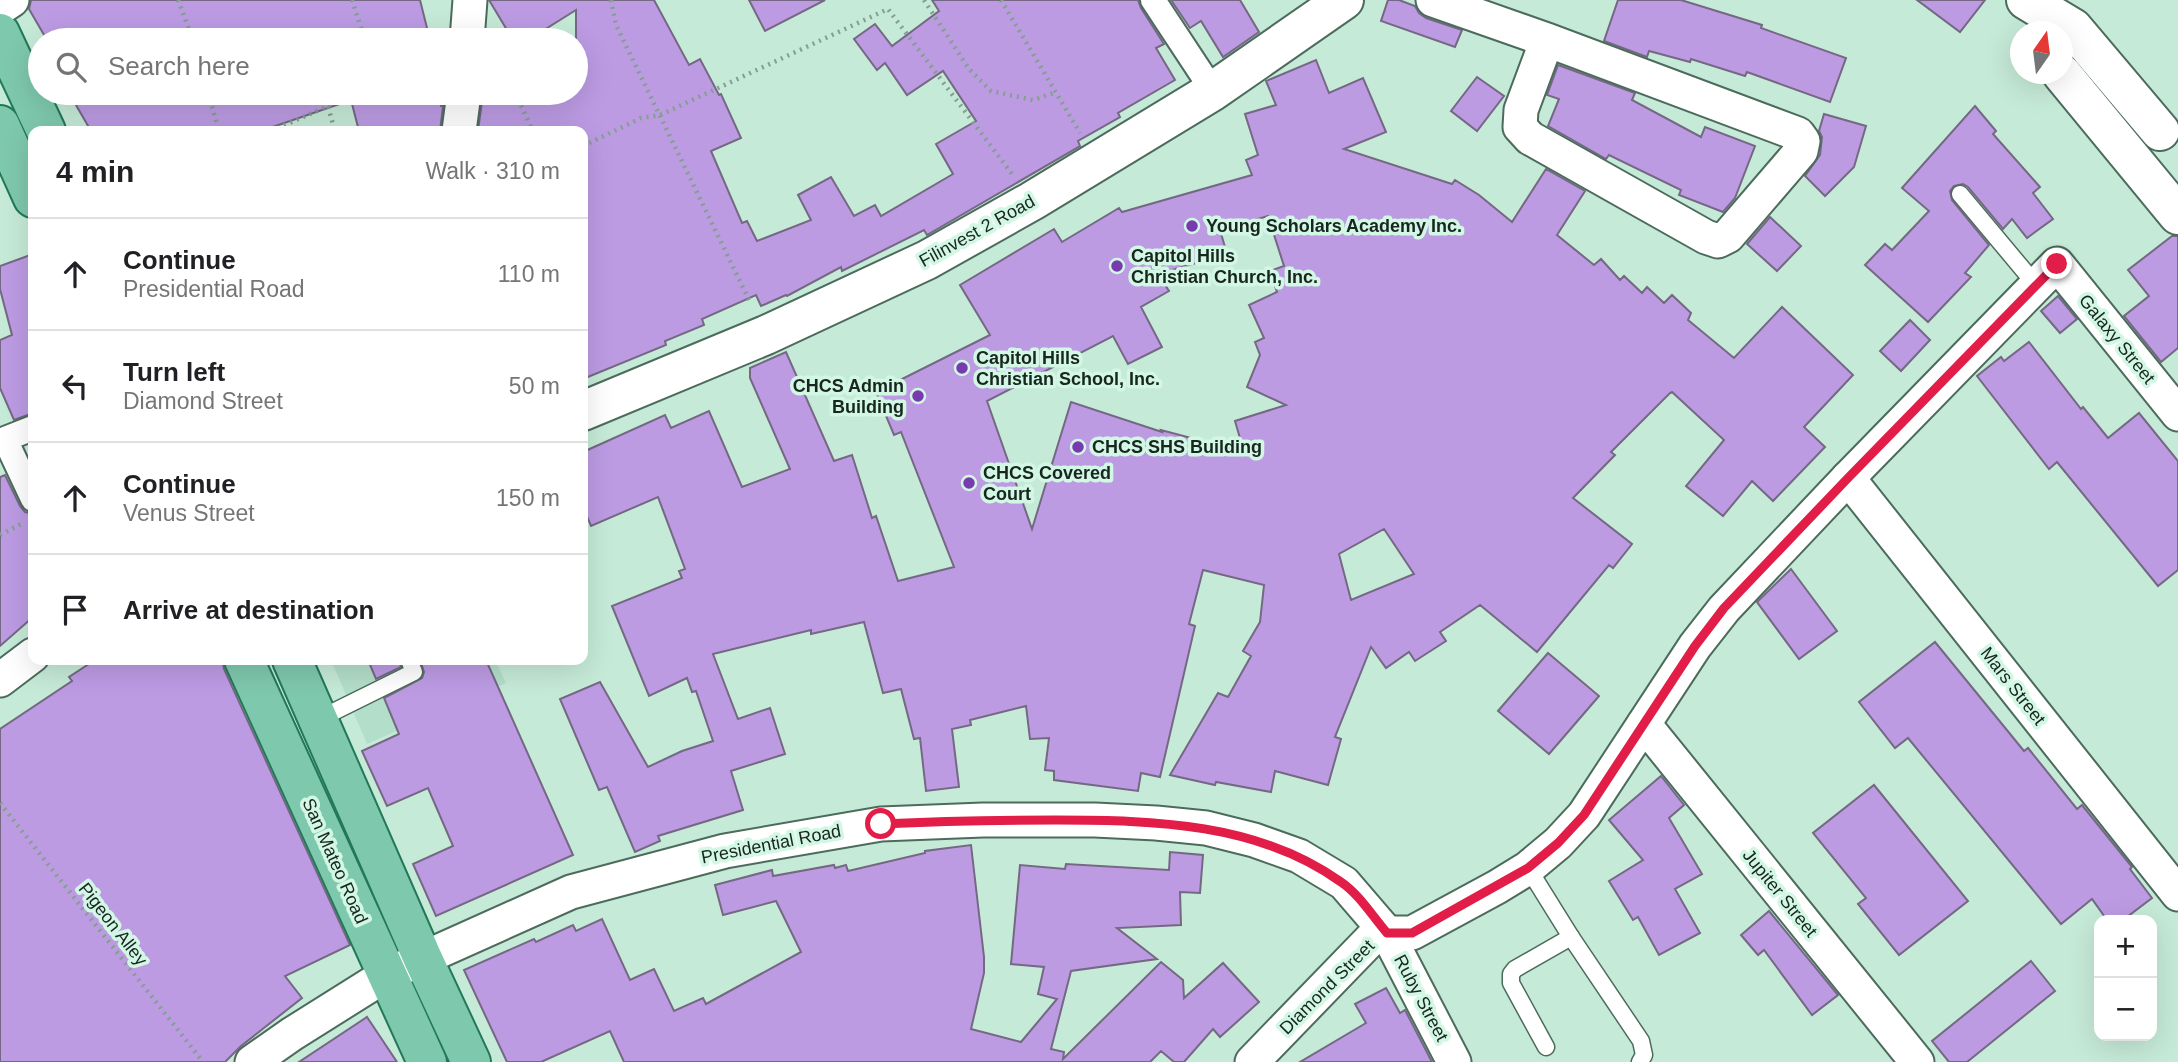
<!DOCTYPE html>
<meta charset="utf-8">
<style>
:root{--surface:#fff;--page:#f6f6f6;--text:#202124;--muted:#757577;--line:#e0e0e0}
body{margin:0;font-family:Arial,sans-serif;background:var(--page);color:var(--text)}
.controls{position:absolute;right:21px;bottom:21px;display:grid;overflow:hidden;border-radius:14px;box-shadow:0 7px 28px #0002}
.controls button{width:63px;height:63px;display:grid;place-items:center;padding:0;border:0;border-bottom:2px solid var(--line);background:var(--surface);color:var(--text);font:35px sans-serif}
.compass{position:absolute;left:2010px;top:21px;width:63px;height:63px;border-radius:50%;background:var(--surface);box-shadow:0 7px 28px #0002;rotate:14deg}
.stop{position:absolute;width:21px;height:21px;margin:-16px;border:5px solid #e11d48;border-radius:50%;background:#fff}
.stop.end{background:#e11d48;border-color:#fff;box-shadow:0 2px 7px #0008}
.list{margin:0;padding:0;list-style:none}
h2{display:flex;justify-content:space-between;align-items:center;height:91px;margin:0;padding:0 28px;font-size:30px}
h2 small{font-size:23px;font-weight:400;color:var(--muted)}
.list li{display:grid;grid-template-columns:46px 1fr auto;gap:21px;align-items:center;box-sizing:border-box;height:112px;padding:0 28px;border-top:2px solid var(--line)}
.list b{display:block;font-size:26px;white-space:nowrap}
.list p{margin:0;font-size:23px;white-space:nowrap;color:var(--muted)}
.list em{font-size:23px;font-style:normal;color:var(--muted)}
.icon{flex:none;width:38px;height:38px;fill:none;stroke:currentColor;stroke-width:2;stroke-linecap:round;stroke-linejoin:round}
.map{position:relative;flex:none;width:2178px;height:1062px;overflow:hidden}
.search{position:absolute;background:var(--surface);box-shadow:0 7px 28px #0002;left:28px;top:28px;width:560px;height:77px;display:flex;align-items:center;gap:18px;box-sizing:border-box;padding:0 24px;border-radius:38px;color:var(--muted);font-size:26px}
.panel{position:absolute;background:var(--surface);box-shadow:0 7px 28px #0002;left:28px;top:126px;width:560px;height:539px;border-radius:14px}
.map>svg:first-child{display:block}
</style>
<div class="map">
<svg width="2178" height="1062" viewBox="0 0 2178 1062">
<rect width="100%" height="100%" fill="#c6ead8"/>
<!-- built -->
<polygon fill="#b3dec9" points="331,660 495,660 506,683 367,744"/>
<!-- building -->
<g fill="#bc9be3" stroke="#746883" stroke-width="2" fill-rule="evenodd">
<polygon points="31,0 420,0 430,40 47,40 29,9"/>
<polygon points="489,0 654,0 689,65 700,59 719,95 721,94 741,138 711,151 742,223 747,221 757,241 811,220 798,195 831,177 854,216 875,205 881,216 953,174 936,144 976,121 943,71 907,95 885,63 877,70 854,39 875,24 892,46 939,11 932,0 1138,0 1141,8 1164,44 1156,48 1175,80 1118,113 1120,117 1078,141 1080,146 927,235 924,230 842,271 841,267 787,296 786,295 761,306 756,295 702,319 704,325 665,341 666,345 583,379 583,131 478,131 483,94 576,93 576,10 528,40 513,40"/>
<polygon points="749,0 825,0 765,31"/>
<polygon points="1171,0 1240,0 1259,32 1223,57 1201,21 1190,28"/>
<polygon points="1388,0 1399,0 1415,6 1419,13 1426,18 1462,30 1455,47 1381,21"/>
<polygon points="1618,0 1681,0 1762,25 1761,28 1846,58 1830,102 1747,72 1745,76 1691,59 1690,62 1649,51 1647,57 1604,41"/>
<polygon points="1917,0 1985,0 1960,32"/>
<path d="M1316,60l13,33 34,-15 23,54 -42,17 108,35 3,-4 24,15 33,27 34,-53 39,22 -28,44 37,30 7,-6 19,21 4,-4 18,17 5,-6 17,16 8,-8 19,18 -3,7 46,38 48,-51 71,68 -49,52 21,20 -52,54 -21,-20 -29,35 -37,-30 38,-46 -52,-48 -2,1 -59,59 4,3 -42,43 59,46 -19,24 -4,-3 -72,87 -57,-47 -40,27 6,9 -31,20 -6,-9 -23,16 -15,-21 -36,90 6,2 -13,46 -53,-14 -4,21 -55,-10 -1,3 -45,-10 48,-82 10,4 23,-41 -8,-5 17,-29 4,-37 -61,-15 -14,54 6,2 -35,151 -19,-4 -3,18 -84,-11v-9l-9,-1 4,-32 -19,1 -4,-33 -56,14 1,5 -19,4 7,58 -33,4 -6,-53 -6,1 -13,-50 -18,4 -19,-71 -53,12v-4l-98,24 25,65 32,-11 15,46 -54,17 12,39 -85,26 2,5 -25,11 -28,-65 -8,3 -39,-91 40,-17 48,85 34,-16 31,-10 -17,-50 -4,1 -5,-14 -38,18 -37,-90 70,-28 -3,-7 6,-2 -27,-72 -67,29 -8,-19v-55l82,-37 6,13 38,-17 33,76 48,-18 -40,-91v-10l36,-16 48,109 18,-6 20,63 4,-2 22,65 56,-14 -53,-135 -7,3 -18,-43 114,-57 -30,-50 94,-56 8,13 57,-34 3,4 130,-37 -6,-15 12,-5 -13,-41 31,-9 -10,-24zM1268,216l16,50 -14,5 7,21 -28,13 15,33 -9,4 5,13 -13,32 39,18 -51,16 9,31 -83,-22 1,2 -91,-30 -39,127 -45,-128 126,-65 15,28 34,-17 -21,-40 28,-16 -11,-17 69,-20 -7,-24zM1384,529l30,45 -63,26 -12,-46z"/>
<polygon points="1558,65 1635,93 1632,100 1701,137 1705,127 1755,146 1735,198 1723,212 1679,195 1681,190 1609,155 1606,159 1548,126 1559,99 1547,95"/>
<polygon points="1477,77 1504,96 1477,131 1451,111"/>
<polygon points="69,93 438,93 441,106 443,106 440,131 359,131 351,100 261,131 91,131"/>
<polygon points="1975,106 1996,131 1993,134 2040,187 2033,193 2053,219 2027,238 2012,219 2003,229 1968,187 1963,184 1954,186 1950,191 1952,200 1989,245 1965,273 1971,277 1928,322 1865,265 1885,244 1892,250 1929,211 1902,188"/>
<polygon points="1824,114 1866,126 1854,167 1825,196 1805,176 1820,155 1822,137 1819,131"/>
<polygon points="1770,217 1801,246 1777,271 1747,244"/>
<polygon points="2172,236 2178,236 2178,348 2161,362 2124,316 2149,296 2128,270"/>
<polygon points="33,254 33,413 14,420 0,388 0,340 12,335 0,289 0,266"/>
<polygon points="2058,296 2077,319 2060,333 2041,311"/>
<polygon points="1910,320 1930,340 1901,371 1880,351"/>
<polygon points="2029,342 2081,409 2083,407 2108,438 2139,413 2178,461 2178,570 2158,586 2057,462 2049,469 1977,376 2001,357 2004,361"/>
<polygon points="5,475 20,506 25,512 33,514 33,617 0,646 0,477"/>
<polygon points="1791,569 1837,631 1799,659 1757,602"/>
<polygon points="1935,642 2024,751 2028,748 2077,809 2082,805 2132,867 2130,869 2152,898 2123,920 2107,920 2092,899 2061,924 1908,738 1895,748 1859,702"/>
<polygon points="1548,653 1599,696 1549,754 1498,711"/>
<polygon points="95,660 222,660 224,669 350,945 285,976 302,998 241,1046 225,1062 0,1062 0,729 72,681 69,677"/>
<polygon points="368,660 399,660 401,667 376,679"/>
<polygon points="420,660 486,660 573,855 436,916 413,864 453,846 428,788 387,806 362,751 399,734 384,698 422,678 424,672"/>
<polygon points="1661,776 1684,805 1669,818 1702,874 1675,889 1700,933 1659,955 1638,917 1633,920 1609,881 1643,860 1609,820"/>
<polygon points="1874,785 1968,901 1899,955 1858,904 1866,898 1813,833"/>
<polygon points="971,845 984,957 984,973 971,1029 1021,1042 1057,999 1038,994 1044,967 1011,964 1020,865 1065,869 1066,864 1169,870 1170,852 1203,855 1200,893 1180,892 1181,925 1117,928 1157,959 1071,971 1051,1049 1064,1052 1063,1059 1161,962 1183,980 1184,998 1223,963 1259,1002 1220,1037 1213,1029 1184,1062 1174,1062 1161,1051 1150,1062 624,1062 610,1031 541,1062 507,1062 464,970 534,939 536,942 573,925 576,931 602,919 630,980 654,969 674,1011 703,998 706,1004 801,952 776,901 723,915 715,885 772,870 773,876 834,865 835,868 846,865 848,871 925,853 925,851"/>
<polygon points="1769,911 1838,995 1812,1015 1764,950 1758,955 1741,935"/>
<polygon points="2031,961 2055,991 1967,1062 1949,1062 1932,1041"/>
<polygon points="1386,988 1400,1013 1405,1010 1432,1062 1300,1062 1366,1023 1355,1004"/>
<polygon points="367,1017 397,1062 299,1062"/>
</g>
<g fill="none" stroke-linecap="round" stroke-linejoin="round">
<defs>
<g id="service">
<polyline points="1960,194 2036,285"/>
<polyline points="319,719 414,672 409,660"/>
<polyline points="1528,868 1571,937 1641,1041 1644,1055 1640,1062"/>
<polyline points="1546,1047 1511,983 1511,974 1515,969 1571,937"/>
</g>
<g id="pedestrian">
<polyline points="1153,0 1213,91"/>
<polyline points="33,428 5,439 33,499"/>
</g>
<g id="minor">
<polyline points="1433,0 1547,40 1798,134 1803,141 1801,151 1728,236 1718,241 1706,237 1530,138 1520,127 1521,110 1547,40"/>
<polyline points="0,8 12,0"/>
<polyline points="467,40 470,0"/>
<polyline points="459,131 464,93"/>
<polyline points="1848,478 2178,894"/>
<polyline points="0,680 33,655"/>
<polyline points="1644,724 1917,1062"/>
<polyline points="252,1062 292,1034 386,975 571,892 725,851 881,824 983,820 1095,820 1156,823 1206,828 1254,840 1299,856 1344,883 1387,933 1454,1062"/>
<polyline points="1252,1062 1372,938 1387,933 1412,933 1497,887 1528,868 1558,843 1584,815 1695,646 1724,609 1848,478 2057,264 2178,414"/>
</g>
<g id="tertiary">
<polyline points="2026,0 2073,28 2160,131"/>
<polyline points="2062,74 2178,215"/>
<polyline points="583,411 766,335 927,260 1032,201 1213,91 1344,0"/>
</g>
<g id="primary">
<polyline points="0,33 46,131"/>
<polyline points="0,125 33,198"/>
<polyline points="244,660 427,1062"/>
<polyline points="292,660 423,959 471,1062"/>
</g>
</defs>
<!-- service casing -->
<use href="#service" stroke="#4c6b5c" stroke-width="19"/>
<!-- pedestrian casing -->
<use href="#pedestrian" stroke="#4c6b5c" stroke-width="28"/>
<!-- minor casing -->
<use href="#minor" stroke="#4c6b5c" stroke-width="37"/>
<!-- tertiary casing -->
<use href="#tertiary" stroke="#4c6b5c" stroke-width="42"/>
<!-- primary casing -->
<use href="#primary" stroke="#227859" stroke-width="42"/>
<!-- path -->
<g stroke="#839f91" stroke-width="4.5" stroke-dasharray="2 5" stroke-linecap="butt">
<polyline points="178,0 193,40"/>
<polyline points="352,0 365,40"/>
<polyline points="611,0 616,25 751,304"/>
<polyline points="924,0 969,69 991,91 1033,100 1054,93"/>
<polyline points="1001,0 1080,133"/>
<polyline points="208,93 219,131"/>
<polyline points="515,93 533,131"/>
<polyline points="328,107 335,131"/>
<polyline points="271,131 358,93"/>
<polyline points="583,146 641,118 660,115 888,9 1012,174"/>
<polyline points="0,535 21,524"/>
<polyline points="0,803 203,1062"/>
</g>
<!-- service -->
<use href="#service" stroke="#fff" stroke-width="16"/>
<!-- pedestrian -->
<use href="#pedestrian" stroke="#fff" stroke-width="24"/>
<!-- minor -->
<use href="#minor" stroke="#fff" stroke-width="33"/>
<!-- tertiary -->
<use href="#tertiary" stroke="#fff" stroke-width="38"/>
<!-- primary -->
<use href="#primary" stroke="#7ec8ae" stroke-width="38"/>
</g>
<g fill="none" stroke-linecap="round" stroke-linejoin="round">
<!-- route -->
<path stroke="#e11d48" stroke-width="9" d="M881,824c58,-3 117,-4 175,-4 98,0 203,3 285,62 18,12 32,35 46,51h25l116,-65 30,-25 26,-28 111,-169 29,-38 124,-130 209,-214"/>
</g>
<!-- markers -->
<g fill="#783aaf" stroke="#d3f7e5" stroke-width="2.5">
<circle cx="1192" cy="226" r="7"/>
<circle cx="1117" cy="266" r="7"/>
<circle cx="962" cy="368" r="7"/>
<circle cx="918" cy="396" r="7"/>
<circle cx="1078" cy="447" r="7"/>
<circle cx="969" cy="483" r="7"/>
</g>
<g text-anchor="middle" stroke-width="7" stroke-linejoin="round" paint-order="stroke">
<!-- poi labels -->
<g font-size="18" font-weight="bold" fill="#18261f" stroke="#d3f7e5" text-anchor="start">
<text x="1206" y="232">Young Scholars Academy Inc.</text>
<text x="1131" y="262">Capitol Hills<tspan x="1131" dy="21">Christian Church, Inc.</tspan></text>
<text x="976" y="364">Capitol Hills<tspan x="976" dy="21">Christian School, Inc.</tspan></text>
<text x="904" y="392" text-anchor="end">CHCS Admin<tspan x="904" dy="21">Building</tspan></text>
<text x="1092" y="453">CHCS SHS Building</text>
<text x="983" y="479">CHCS Covered<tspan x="983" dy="21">Court</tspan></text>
</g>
<!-- street labels -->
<g font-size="18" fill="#18261f" stroke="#d3f7e5">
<text transform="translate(977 231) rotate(-29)" y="6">Filinvest 2 Road</text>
<text transform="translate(2117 339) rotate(51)" y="6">Galaxy Street</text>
<text transform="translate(2013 686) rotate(52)" y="6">Mars Street</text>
<text transform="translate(771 844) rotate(-11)" y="6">Presidential Road</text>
<text transform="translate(335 861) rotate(66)" y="6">San Mateo Road</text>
<text transform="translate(1780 893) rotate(51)" y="6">Jupiter Street</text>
<text transform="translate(113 924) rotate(52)" y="6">Pigeon Alley</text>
<text transform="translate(1327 987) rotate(-45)" y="6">Diamond Street</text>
<text transform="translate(1421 998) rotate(62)" y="6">Ruby Street</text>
</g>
</g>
</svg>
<div class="controls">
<button>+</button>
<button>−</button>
</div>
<svg class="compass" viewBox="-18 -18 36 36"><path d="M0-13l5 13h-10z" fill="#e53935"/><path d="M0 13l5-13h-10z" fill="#757577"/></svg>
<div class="stop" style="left:881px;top:824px"></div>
<div class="stop end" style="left:2057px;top:264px"></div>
<div class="search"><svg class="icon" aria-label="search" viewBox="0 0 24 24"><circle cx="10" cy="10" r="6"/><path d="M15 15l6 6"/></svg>Search here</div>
<section class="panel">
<h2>4 min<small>Walk · 310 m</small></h2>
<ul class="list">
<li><svg class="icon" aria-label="ahead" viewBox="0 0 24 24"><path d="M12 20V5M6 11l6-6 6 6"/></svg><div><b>Continue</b><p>Presidential Road</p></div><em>110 m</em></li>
<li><svg class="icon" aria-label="left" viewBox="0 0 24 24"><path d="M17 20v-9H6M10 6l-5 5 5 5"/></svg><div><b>Turn left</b><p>Diamond Street</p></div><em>50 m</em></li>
<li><svg class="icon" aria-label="ahead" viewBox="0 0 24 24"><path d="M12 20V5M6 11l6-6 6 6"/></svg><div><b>Continue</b><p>Venus Street</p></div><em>150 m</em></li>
<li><svg class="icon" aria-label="arrive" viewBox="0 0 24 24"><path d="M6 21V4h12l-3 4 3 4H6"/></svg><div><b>Arrive at destination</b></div></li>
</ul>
</section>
</div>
